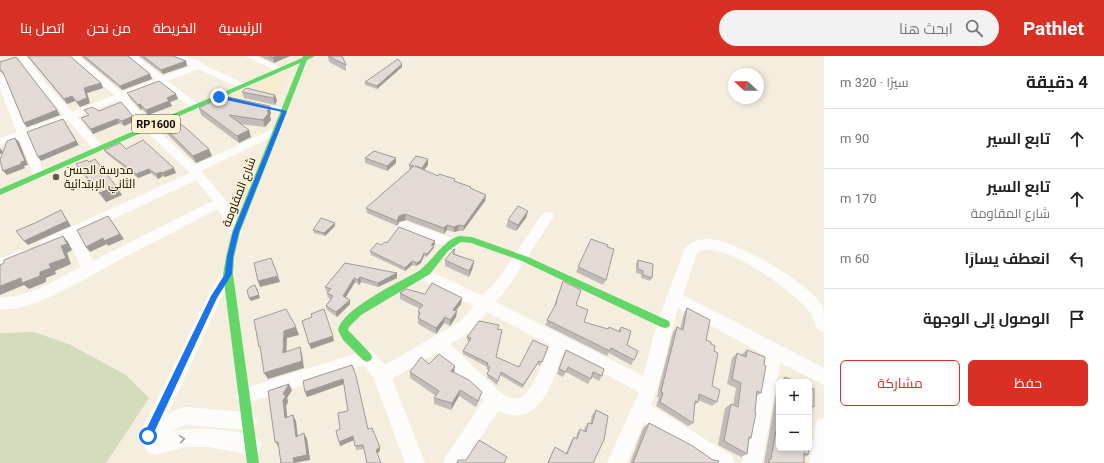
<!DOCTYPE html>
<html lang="ar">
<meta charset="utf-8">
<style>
:root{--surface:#fff;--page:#f2f2f2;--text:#222;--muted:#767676;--line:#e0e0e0;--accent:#d93025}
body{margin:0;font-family:Roboto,Cairo,sans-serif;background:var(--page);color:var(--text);direction:rtl}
.controls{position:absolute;right:12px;bottom:12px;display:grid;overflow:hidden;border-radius:6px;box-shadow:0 2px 6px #0003}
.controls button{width:36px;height:36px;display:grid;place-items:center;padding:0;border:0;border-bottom:1px solid var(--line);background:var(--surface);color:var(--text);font:20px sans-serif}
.compass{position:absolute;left:728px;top:12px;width:36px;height:36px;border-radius:50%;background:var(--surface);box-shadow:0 2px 6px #0003;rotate:291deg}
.stop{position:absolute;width:12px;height:12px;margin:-9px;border:3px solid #1a73e8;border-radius:50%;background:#fff}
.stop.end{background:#1a73e8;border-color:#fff;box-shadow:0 1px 4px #0008}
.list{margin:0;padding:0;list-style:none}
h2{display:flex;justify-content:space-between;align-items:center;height:52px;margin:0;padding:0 16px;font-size:17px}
h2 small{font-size:13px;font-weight:400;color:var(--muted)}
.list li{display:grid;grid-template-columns:26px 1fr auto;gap:12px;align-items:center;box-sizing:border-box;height:60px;padding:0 16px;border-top:1px solid var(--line)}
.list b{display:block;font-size:15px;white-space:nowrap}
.list p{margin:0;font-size:13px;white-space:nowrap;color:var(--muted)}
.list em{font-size:13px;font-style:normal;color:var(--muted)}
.actions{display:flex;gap:8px;padding:12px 16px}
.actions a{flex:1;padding:9px 0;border:1px solid var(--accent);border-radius:6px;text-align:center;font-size:14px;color:var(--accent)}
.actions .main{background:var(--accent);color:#fff}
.icon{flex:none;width:22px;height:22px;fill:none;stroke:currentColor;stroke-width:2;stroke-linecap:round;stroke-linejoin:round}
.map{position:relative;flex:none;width:824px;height:407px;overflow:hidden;direction:ltr}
header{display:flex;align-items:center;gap:24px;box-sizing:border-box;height:56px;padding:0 20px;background:var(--accent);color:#fff}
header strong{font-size:19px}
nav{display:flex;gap:22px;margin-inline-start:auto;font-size:14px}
.search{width:280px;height:36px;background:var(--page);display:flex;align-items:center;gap:10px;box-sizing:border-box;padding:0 14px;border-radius:22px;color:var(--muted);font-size:15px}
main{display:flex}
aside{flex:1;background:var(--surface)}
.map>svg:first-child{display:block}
</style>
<header>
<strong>Pathlet</strong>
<div class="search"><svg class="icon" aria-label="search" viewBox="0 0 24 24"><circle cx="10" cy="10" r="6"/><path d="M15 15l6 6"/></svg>ابحث هنا</div>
<nav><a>الرئيسية</a><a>الخريطة</a><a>من نحن</a><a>اتصل بنا</a></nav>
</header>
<main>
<aside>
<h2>4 دقيقة<small>سيرًا · 320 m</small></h2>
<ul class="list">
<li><svg class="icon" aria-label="ahead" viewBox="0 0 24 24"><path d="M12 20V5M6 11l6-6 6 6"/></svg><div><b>تابع السير</b></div><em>90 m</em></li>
<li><svg class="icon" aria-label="ahead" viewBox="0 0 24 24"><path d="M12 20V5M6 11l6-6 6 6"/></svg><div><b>تابع السير</b><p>شارع المقاومة</p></div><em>170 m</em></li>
<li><svg class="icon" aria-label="left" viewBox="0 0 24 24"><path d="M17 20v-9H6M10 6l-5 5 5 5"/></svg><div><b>انعطف يسارًا</b></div><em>60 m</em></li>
<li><svg class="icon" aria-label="arrive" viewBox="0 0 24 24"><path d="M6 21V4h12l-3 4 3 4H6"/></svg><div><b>الوصول إلى الوجهة</b></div></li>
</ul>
<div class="actions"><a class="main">حفظ</a><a>مشاركة</a></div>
</aside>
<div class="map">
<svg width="824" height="407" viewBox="0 0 824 407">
<rect width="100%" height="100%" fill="#f5eedf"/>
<!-- built -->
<polygon fill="#f7ecd2" points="286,14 292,15 274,51 231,40"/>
<!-- green -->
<polygon fill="#d3dcbc" points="34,276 71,289 126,319 149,342 106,407 0,407 0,277"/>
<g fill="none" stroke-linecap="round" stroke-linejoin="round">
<!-- street -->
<g fill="#fefcfa" fill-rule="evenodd">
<path d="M17,0h8l21,27 26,29 42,-17 -44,-39h9l43,36 33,-13 -28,-23h9l27,20 28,-10 -18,-10h11l19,7 1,2 42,19 2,2 -2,2h-6l-42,-19 -30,12 31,24 2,2 -2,2h-6l-32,-25 -34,13 26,29 42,39 77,-36h8l1,2 -1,2 -79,38 24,28 18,33 -2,3 -5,2 -5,-2 -13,-26c-34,17 -67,35 -101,52 -27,15 -86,52 -117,48v-12c25,3 59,-19 81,-30l-13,-27 -21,9 -5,-1 -2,-4 2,-4 148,-67 -45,-43 -26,-30 -42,17 26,30 2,2 -2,2h-8l-27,-31 -40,15 17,40 -2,3h-8l-16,-39 -19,6v-7l17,-6 -17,-43v-15l5,3 21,52 38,-14 -24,-28zM196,124l17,21 -120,60 -14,-26z"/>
<polygon points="245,0 256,0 285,14 284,16 278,16"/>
<polygon points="253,45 288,53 289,55 284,58 250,50 248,48 250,46"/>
<path d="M548,156l5,1 1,3 -46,71 -12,15 147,74 14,-52 27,-74c5,-8 15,-11 24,-11 26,0 104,45 115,68 1,7 1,18 1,25l-6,-2c-3,-6 -5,-14 -9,-19 -15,-19 -90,-75 -112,-58l-14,42 141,73v17l-44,-22 -18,100h-20l23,-108 -87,-47c-10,32 -14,66 -27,97l81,51 3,7h-28l-63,-41 -17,41h-20l32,-71 -76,-40c-11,31 -23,78 -65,59l-34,52h-21l3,-7 38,-56 -48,-47 -44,26 33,84h-20l-31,-84 -10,-14 -119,39 -6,-2 -3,-6 3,-6 128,-40 6,2 12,13 74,-43 15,-16 -57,-28 -2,-4 2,-4 5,-2 5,2 56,26 15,-17 45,-66zM487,256l63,33c-5,13 -18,49 -31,53 -7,2 -13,-2 -18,-5l-51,-49 21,-12z"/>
<polygon points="405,165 457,184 459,188 457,192 452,193 400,173 398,170 400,167"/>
<polygon points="22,194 27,195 29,199 27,203 0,213 0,202"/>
<path d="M228,212l5,2 2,4 -14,24 -53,116 15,-7 65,5 6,3 3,6 -3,6 -6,3 -64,-5 -14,7c25,-6 63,-4 88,6l3,7 -3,7 -7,3 -41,-8h-25l-30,8 -7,-3 -9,-16 71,-144 13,-22z"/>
<polygon points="824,362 824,407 809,407 815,371 817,364"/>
</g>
<!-- fast -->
<g fill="#63d668" fill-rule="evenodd">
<polygon points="303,0 315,0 307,4 240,176 234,201 233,218 259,407 247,407 223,218 226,201 232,176 300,7 0,139 0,133 302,2"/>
<path d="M459,180l13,1 56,20 141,64 1,3 -1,3 -4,1 -4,-1 -139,-66 -51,-18 -10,-1 -13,9 -18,23 -69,41 -12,12 -1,3 23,24 1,3 -1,3 -4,2 -4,-2 -20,-20 -5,-10c4,-21 58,-46 77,-57 17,-9 25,-31 44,-37z"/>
</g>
</g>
<!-- wall -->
<g fill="#c3bbb8">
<polygon points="27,0 70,0 101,27 103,32 87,37 90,47 80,51 75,45 67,48"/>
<polygon points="81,0 128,0 150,18 152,23 122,34"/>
<polygon points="139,0 173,0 186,5 187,10 163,18"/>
<polygon points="259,0 290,0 274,7"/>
<polygon points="328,0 342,0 346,9 346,15 329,6"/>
<polygon points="0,6 57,54 60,59 27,71 24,67 5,19 2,17 0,15"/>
<polygon points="402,8 402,11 377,33 365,29 365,26"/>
<polygon points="242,36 275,39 277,45 275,49 244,42"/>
<polygon points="127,37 178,43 170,46 172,50 148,59 142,53 141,54 130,42"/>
<polygon points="199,52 271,57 270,60 271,64 265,71 240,68 251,81 239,87 201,59"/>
<polygon points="84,54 99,55 133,60 135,65 124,70 120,67 93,78 81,62 88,59"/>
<polygon points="160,67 212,100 196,107 163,74"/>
<polygon points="126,93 176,117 165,121 163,120 158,123 151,117 138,122 107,98 104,94"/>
<polygon points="365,102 396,102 396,107 387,115 365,107"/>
<polygon points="89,106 116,130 122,139 106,146 82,117 76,108"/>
<polygon points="409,109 428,109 424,114 438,120 455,123 455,125 471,131 471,133 486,139 485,145 463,175 458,175 454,176 447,174 444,178 406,164 399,166 397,170 367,157 366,152 410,114 409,114"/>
<polygon points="528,155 526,162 516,175 506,171 508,164"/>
<polygon points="335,170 325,180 314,177 313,174"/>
<polygon points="591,183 607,191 606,224 603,229 576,216"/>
<polygon points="435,185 435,188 434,190 433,193 426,201 424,200 421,207 416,210 412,209 405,215 371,199 370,195 381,189 387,187"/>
<polygon points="455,193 455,198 474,205 473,211 469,221 445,210 445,204"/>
<polygon points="638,204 652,222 650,225 641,222 641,218 636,217 636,207"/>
<polygon points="345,207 397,217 397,222 378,231 361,226 359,229 355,226 346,241 350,248 337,261 327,254 326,250 331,243 328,242 327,237 328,236 326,235 325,231"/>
<polygon points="563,225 576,249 584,266 608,273 609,271 618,275 621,271 627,289 634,304 631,309 609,297 607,300 545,269 555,251 554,250"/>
<polygon points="400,237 425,238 462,242 461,248 456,255 457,255 456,261 450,270 444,267 436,278 418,268 418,255 420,253 400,243"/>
<polygon points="687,252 706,284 711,288 712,330 717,346 712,350 698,344 698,346 695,349 693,367 688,370 656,350 659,341 657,341 659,331 673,276 677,271 680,273 684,257"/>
<polygon points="498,273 496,301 519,311 548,291 540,310 537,308 522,332 500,319 497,329 487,321 489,314 486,313 487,311 463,298 463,295 469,285 467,284 467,281"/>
<polygon points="566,294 602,320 599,325 592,321 588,328 566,316 563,321 557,318 564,298"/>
<polygon points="747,294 761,337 756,340 751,382 749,384 747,398 741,401 718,389 725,352 731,348 733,349 736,332 727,328 732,302 737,297 741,299"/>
<polygon points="429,308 454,316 480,342 476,351 459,340 451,354 434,348 434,342 436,340 410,322 410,316"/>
<polygon points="352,309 368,373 380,395 364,393 356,394 354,384 340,390 340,373 348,355 344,328 307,341 305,336"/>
<polygon points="785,321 797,326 779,326 779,392 809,392 808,399 804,401 804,407 764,407 778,326"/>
<polygon points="289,328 292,334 287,342 288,346 286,350 287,361 296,365 298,380 307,383 310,404 278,391 275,386"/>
<polygon points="596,354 593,407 547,407 555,391 566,397 571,385 574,381 576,382 577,377 580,373 584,375 585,371 588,367 590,368 592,359"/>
<polygon points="649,367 718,407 630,407 643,372"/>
</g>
<!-- shaded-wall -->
<g fill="#9f9996">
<polygon points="276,0 290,0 274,7 273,2"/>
<polygon points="186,5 187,10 163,18 161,14"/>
<polygon points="402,8 402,11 377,33 377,30"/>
<polygon points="150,18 152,23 122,34 120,30"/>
<polygon points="101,27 103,32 87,37 90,47 80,51 77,46 84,32"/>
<polygon points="176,38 178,43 170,46 172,50 148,59 146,54 167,42"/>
<polygon points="275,39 277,45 275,49 273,42"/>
<polygon points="72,40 75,45 67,48 64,43"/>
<polygon points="140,48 142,53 141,54 138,49"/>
<polygon points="270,50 271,57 270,60 271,64 265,71 263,64"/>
<polygon points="57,54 60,59 27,71 24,67"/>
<polygon points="133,60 135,65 124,70 122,65"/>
<polygon points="63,63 79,89 41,105 38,101"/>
<polygon points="117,63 120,67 93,78 91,73"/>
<polygon points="249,74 251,81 239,87 237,80"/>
<polygon points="15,82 19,86 28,109 24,110 25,112 7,119 3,115"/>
<polygon points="0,92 4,97 0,98"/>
<polygon points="209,93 212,100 196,107 193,100"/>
<polygon points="396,102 396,107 387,115 387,110"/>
<polygon points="428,103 428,109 422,117 422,112"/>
<polygon points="174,112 176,117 165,121 162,117"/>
<polygon points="149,113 151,117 138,122 136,118"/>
<polygon points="161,116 163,120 158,123 156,118"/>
<polygon points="116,130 122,139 106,146 100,137"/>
<polygon points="486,139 485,145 463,175 464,170"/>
<polygon points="61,154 71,170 28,189 24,185"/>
<polygon points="528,155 526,162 516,175 518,169"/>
<polygon points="405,158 406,164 399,166 397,170 397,165 399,160"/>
<polygon points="108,160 124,183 108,190 107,188 90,196 86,191 103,182"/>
<polygon points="335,167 335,170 325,180 324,177"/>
<polygon points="447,169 447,174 444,178 444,172"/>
<polygon points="459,169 458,175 454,176 454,171"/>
<polygon points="63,180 68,186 72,194 67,197 71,208 55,215 56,218 46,222 46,226 29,233 24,229 0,239 0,230 21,222 40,216 49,208 61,190"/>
<polygon points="435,185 435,188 431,192 431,189"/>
<polygon points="434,190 433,193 426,201 427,198"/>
<polygon points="424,197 424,200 421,207 416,210 417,207"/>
<polygon points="412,205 412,209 405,215 405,212"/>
<polygon points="474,205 473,211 469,221 469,215"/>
<polygon points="397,217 397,222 378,231 378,227"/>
<polygon points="278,220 280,226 260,231 258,225"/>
<polygon points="360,221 361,226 359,229 358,224"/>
<polygon points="354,222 355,226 344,244 343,240"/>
<polygon points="257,232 260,242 251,245 249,242"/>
<polygon points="462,242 461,248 452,259 453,254"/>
<polygon points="350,244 350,248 337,261 336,256"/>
<polygon points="457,255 456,261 450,270 450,264"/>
<polygon points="445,261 444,267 436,278 436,272"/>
<polygon points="296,271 299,279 287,282 286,304 283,297 284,275"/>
<polygon points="333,280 334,285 311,293 309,288"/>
<polygon points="300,291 302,298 304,312 268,323 264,317"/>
<polygon points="539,305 537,308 522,332 523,329"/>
<polygon points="455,310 454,316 451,315"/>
<polygon points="343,323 344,328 307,341 305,336"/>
<polygon points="289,328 292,334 287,342 288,346 286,350 288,367 285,362 283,344 283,338"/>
<polygon points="460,334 459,340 451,354 452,347"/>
<polygon points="293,359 296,365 298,387 296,381"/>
<polygon points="304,377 307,383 310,404 294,407 293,402"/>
<polygon points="353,380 354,384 340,390 339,386"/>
<polygon points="380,391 380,395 377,398 376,394"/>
</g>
<!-- building -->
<g fill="#e3dad6" stroke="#9f9996">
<polygon points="28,0 70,0 101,27 84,32 87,42 77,46 72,40 64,43"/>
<polygon points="84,0 128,0 150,18 120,30"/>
<polygon points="143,0 173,0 186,5 161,14"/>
<polygon points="269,0 276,0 273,2"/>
<polygon points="328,0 342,0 346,9"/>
<polygon points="16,1 57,54 24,67 3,16 0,14 0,6"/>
<polygon points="398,3 402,8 377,30 365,26"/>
<polygon points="159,25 176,38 167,42 169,45 146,54 140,48 138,49 127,37"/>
<polygon points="246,32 275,39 273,42 242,36"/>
<polygon points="223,40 270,50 267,56 269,57 263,64 229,59 249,74 237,80 199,52"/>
<polygon points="121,46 133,60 122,65 117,63 91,73 81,62 89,59 84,54 92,51 99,55"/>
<polygon points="173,62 187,73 209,93 193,100 160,67"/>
<polygon points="63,63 76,85 38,101 27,76"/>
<polygon points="15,82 25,105 21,106 21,108 3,115 0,104 7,85"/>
<polygon points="143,84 174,112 162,117 161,116 156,118 149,113 136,118 104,94 120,87 126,93"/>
<polygon points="374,95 396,102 387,110 365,102"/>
<polygon points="416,100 428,103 422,112 415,110 438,120 439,118 455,123 454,125 471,131 470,132 486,139 464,170 459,169 454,171 447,169 444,172 405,158 399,160 397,165 366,152 414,110 409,109"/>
<polygon points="95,103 116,130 100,137 76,108 87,104 89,106"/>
<polygon points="518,150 528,155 518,169 508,164"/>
<polygon points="61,154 67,165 24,185 16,175 35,167"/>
<polygon points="108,160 120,178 104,185 103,182 86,191 77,174"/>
<polygon points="321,162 335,167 324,177 313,174"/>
<polygon points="399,171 435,185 431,189 434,190 427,198 424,197 421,204 417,207 412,205 405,212 370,195 377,187 381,189 385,186 387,187"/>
<polygon points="63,180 67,188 61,190 66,202 49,208 51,212 40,216 40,220 22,227 21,222 0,230 0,209 4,207 4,204"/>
<polygon points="591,183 608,189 607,191 614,193 606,224 578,211"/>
<polygon points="454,193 455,193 453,198 474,205 469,215 445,204"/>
<polygon points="271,202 278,220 258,225 254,207"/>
<polygon points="638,204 653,208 652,222 643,219 643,215 638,213"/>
<polygon points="345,207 397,217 378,227 360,221 358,224 354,222 343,240 350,244 336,256 326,250 333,240 327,237 331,233 325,231"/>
<polygon points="563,225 581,234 576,249 588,254 584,266 608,273 609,271 620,276 621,271 631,275 627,289 638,295 634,304 611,292 610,295 547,264 557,246 556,246"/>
<polygon points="432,227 462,242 453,254 457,255 450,264 445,261 436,272 418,262 420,257 418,255 423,249 400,237 406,233 425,238"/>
<polygon points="255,229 259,239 249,242 247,234 250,231"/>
<polygon points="687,252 710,264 706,284 711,286 711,288 715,290 714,295 718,297 712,330 720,334 717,346 699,338 698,346 695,345 693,367 660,346 663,337 661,336 663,327 677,271 683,274"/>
<polygon points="286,253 296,271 284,275 283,297 300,291 302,305 264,317 260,290 259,291 254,264"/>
<polygon points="324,253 333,280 309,288 302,265 312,261 311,258"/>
<polygon points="479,265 499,269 497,273 502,274 496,301 519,311 533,284 548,291 542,306 539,305 523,329 501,316 498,325 487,318 490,311 487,309 488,307 463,295 471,282 467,281"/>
<polygon points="566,294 604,313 602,320 593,316 591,323 568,311 566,316 559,313"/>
<polygon points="747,294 765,301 764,309 766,310 761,337 757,335 755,356 756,357 751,382 749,381 747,398 724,385 731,348 738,351 741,327 732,323 737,297 746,301"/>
<polygon points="439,298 455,310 451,315 469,324 482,336 478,345 460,334 452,347 434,342 439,335 410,316 421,301 429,308"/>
<polygon points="352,309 356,320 368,373 372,372 380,391 376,394 381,407 367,407 363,389 355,390 353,380 339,386 336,375 340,373 338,357 348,355 343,323 305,336 303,325"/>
<polygon points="785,321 797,326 784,326"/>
<polygon points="289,328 283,338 286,340 283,344 285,362 293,359 296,381 304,377 307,399 293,402 294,407 281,407 278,386 275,386 268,335"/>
<polygon points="809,331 814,333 814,351 812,350 809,386"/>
<polygon points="596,354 608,360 604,384 593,407 548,407 555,391 567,398 574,381 577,383 580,373 586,376 588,367 592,368"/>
<polygon points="779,358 779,392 809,392 808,399 804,397 804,407 769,407 769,404 771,403"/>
<polygon points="649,367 691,389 713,404 719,405 718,407 633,407"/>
<polygon points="479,384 507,401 504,407 457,407 458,404 466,404"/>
</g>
<!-- one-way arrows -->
<defs><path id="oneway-chevron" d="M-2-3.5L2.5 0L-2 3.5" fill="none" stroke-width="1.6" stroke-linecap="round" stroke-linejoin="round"/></defs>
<use stroke="#9e9c98" href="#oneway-chevron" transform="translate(182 383) rotate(-9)"/>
<!-- route -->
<polygon fill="#1a73e8" points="219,39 287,55 239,176 233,201 232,218 217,242 151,383 148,384 145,383 144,380 145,376 211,240 225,218 227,201 233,176 282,56 217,42"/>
<!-- markers -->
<circle fill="#605a51" stroke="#fef2d6" stroke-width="1.5" cx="56" cy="121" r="4"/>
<g text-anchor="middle" stroke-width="3" stroke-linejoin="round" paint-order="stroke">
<!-- shield labels -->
<rect fill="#fef2d6" stroke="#575043" stroke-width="1" x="132" y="59" width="48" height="18" rx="3"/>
<g font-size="11" font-weight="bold" fill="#0f0b04">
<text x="156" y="72">RP1600</text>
</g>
<!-- poi labels -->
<g font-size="12" fill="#0f0b04" stroke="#fef2d6" text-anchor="start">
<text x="64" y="118">مدرسة الحسن<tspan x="64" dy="14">الثاني الإبتدائية</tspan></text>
</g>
<!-- street labels -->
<g font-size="12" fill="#0f0b04" stroke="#fef2d6">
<text transform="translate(239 136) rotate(-69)" y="4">شارع المقاومة</text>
</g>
</g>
</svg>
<div class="controls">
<button>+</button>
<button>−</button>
</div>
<svg class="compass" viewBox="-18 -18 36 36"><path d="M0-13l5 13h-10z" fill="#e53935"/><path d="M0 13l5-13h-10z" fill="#767676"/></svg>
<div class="stop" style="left:148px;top:380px"></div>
<div class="stop end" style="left:219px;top:41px"></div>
</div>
</main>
